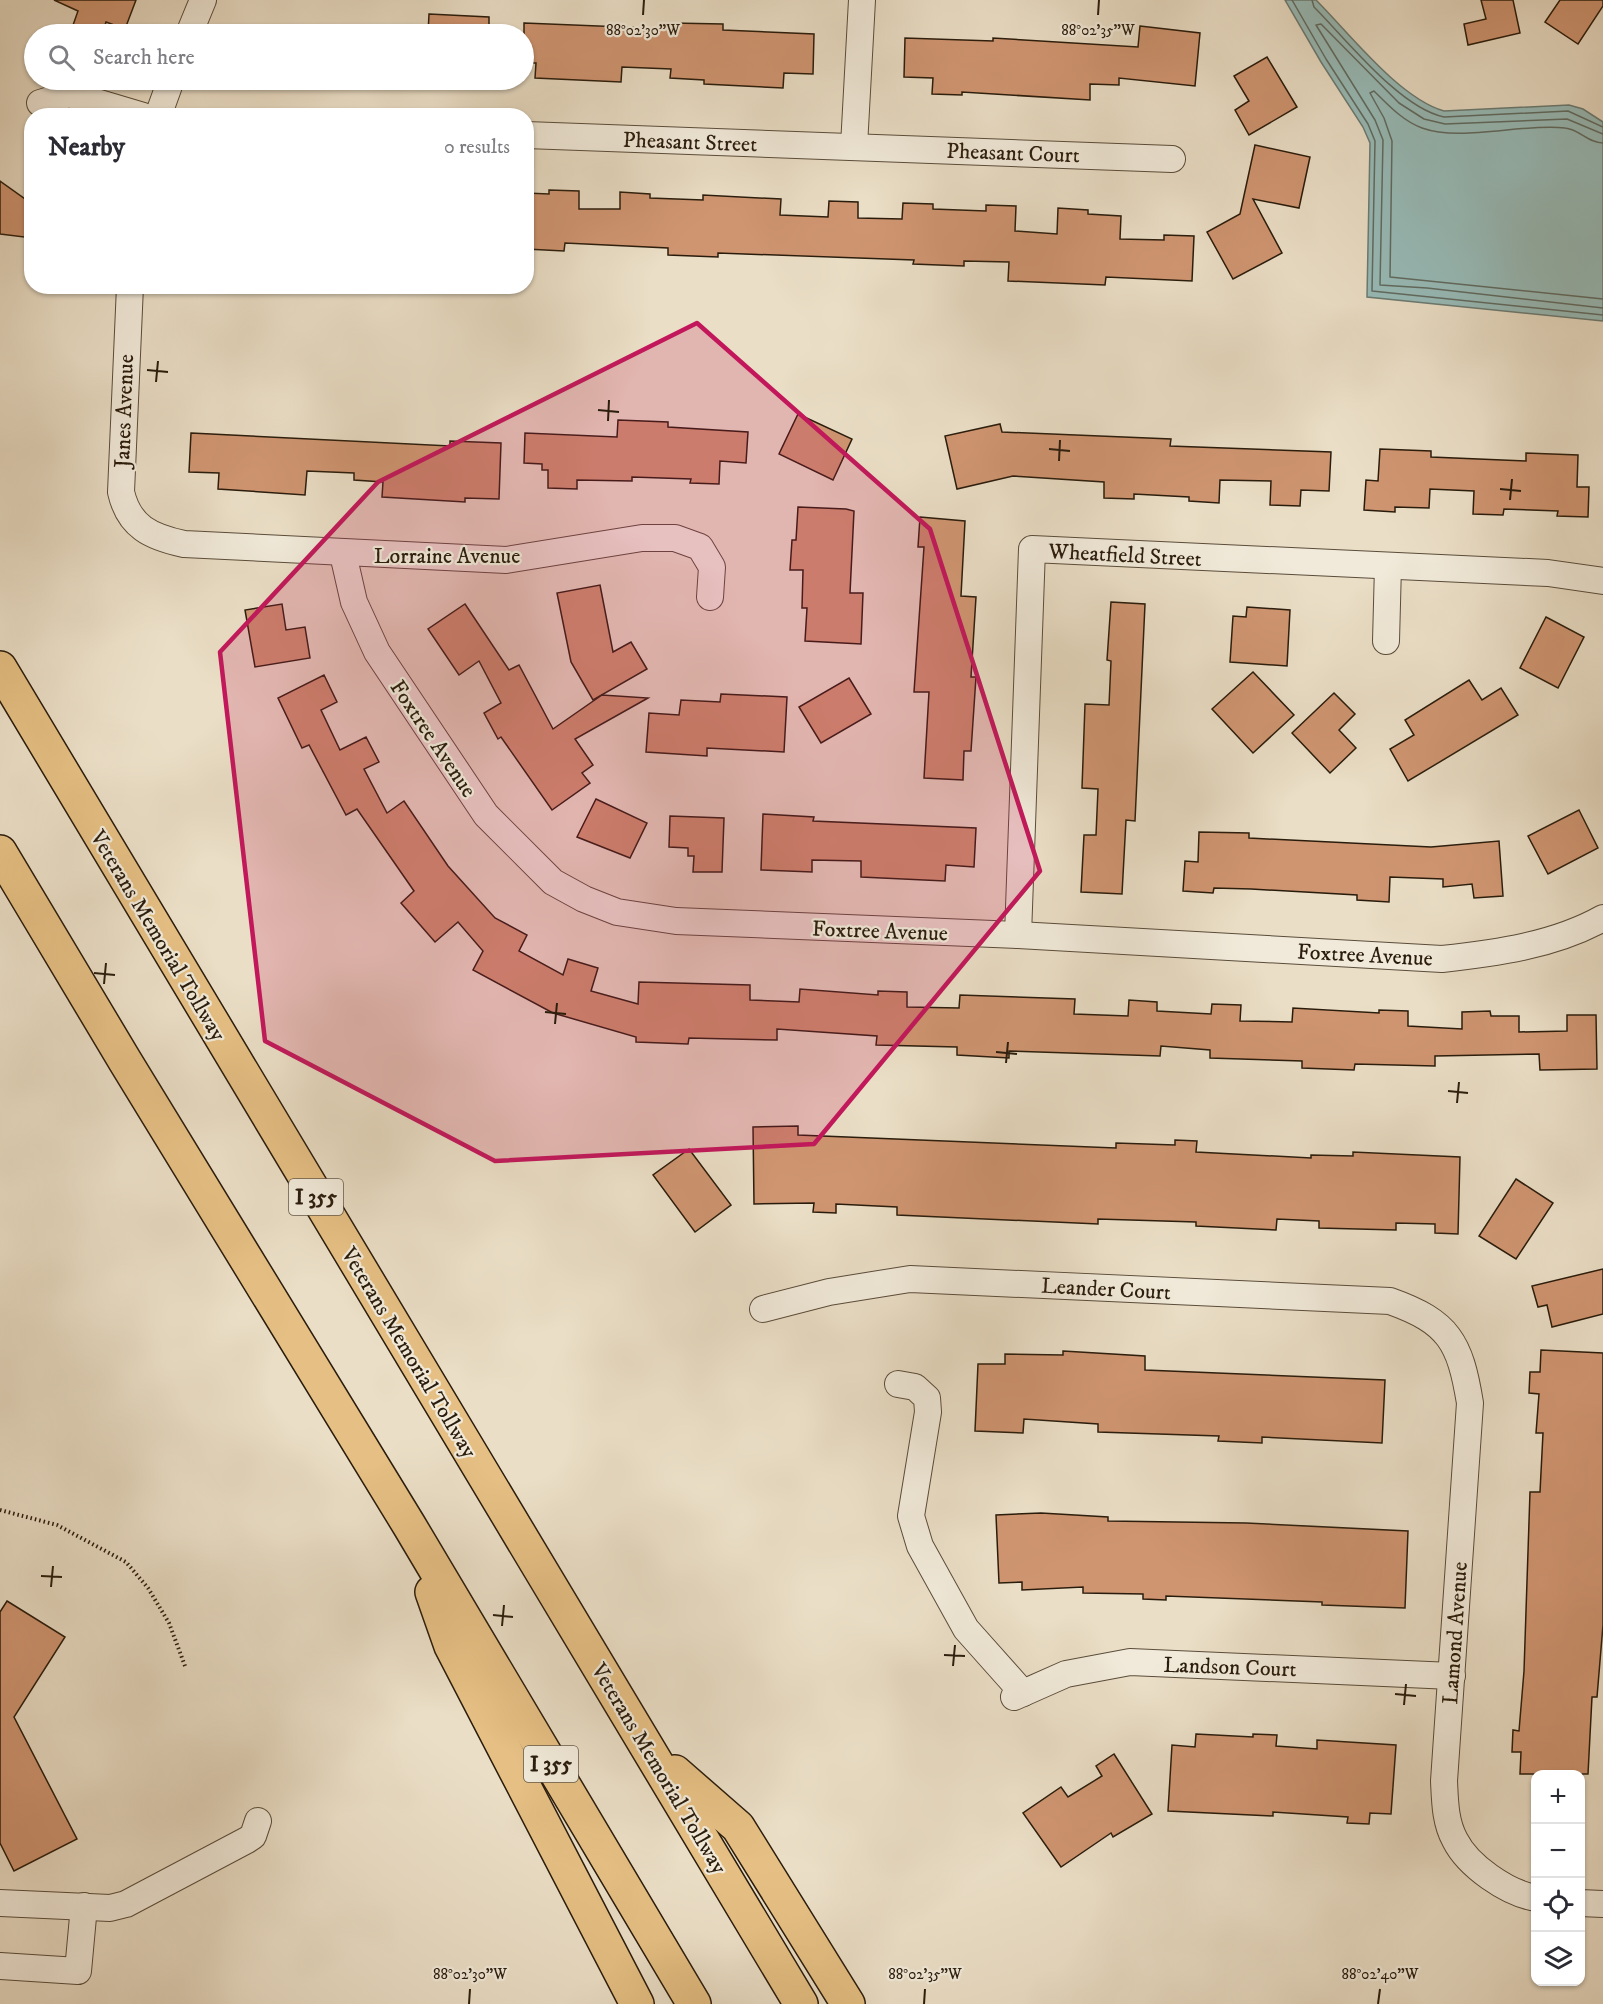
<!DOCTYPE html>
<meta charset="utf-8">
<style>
:root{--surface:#fff;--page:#f2f2f3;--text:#2b2b33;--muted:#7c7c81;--line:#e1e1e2}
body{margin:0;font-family:"IM FELL DW Pica",serif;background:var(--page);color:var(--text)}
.controls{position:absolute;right:18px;bottom:18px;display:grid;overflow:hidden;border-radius:12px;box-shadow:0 2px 4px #0004}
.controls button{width:54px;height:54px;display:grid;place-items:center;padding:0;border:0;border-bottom:2px solid var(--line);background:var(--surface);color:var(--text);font:30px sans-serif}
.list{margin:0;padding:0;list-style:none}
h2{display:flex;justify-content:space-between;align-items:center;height:78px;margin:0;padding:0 24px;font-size:26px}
h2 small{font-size:20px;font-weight:400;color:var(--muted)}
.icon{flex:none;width:33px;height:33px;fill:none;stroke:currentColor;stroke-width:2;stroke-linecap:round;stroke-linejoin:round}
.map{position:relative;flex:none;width:1603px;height:2004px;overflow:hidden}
.search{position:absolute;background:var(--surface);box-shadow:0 2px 4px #0004;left:24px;top:24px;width:510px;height:66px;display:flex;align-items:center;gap:15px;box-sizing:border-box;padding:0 21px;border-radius:33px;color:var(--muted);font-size:22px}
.panel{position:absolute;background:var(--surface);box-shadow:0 2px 4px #0004;left:24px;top:108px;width:510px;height:186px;border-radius:24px}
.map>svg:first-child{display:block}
</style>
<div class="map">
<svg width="1603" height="2004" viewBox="0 0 1603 2004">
<rect width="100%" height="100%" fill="#eadec6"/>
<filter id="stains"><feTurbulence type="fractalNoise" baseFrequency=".00333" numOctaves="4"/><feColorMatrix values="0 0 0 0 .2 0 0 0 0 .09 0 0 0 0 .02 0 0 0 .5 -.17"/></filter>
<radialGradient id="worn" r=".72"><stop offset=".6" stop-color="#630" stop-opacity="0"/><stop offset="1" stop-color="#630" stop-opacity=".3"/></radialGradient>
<!-- water -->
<path fill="#98bcb9" stroke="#6c7c74" stroke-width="1.5" d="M1285,0h31c34,34 83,98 128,111l125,-6 14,4 20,13v199l-236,-24 3,-154 -7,-16 -42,-65z"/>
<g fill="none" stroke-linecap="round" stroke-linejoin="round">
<!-- shore -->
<g stroke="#616c62" stroke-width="1.5">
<polyline points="1292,0 1326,59 1368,124 1375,141 1372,291 1603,315"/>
<path d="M1312,0l2,7c33,33 86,101 130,110l124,-6 35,16"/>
<polyline points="1603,134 1567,119 1445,124 1424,119 1399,103 1321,24 1316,25 1375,120 1383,140 1380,285 1427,288 1603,308"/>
<path d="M1603,143c-15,0 -24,-14 -38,-15 -43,-5 -104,14 -143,0 -19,-7 -34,-23 -48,-37l-4,2 14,25 8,23 -2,136 213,22"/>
</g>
</g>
<!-- building -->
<g fill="#cf9571" stroke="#2a1c0c" stroke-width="1.5">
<polygon points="54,0 136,0 125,29 106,22 102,34 90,34 72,28 78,11"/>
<polygon points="1481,0 1513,0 1520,33 1468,45 1464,24 1486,19"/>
<polygon points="1560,0 1603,0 1603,6 1578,44 1545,22"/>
<polygon points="429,14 489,17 489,34 428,34"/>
<polygon points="524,23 672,29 672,23 723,24 723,30 814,34 813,74 784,73 783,88 704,84 704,80 670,78 671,69 622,67 621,82 535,78 536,63 524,63"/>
<polygon points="1140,26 1200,33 1195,86 1119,78 1119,85 1090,84 1090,100 962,92 962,95 932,94 933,78 904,77 905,38 993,41 993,38 1138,47"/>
<polygon points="1267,57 1297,107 1249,135 1235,110 1249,101 1234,76"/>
<polygon points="1255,145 1310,157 1299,208 1253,199 1282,253 1233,279 1207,232 1240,214"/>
<polygon points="0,181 32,204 32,238 0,234"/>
<polygon points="549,190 579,191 579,209 620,209 620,192 650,194 650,198 703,200 703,195 781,199 780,215 828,217 829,201 858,202 858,218 902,219 903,203 933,204 933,209 986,211 986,205 1016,206 1015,231 1057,234 1058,208 1088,210 1088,214 1121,216 1120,239 1164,240 1164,235 1194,236 1192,281 1106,277 1105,285 1008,281 1009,262 964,261 964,266 913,264 914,260 718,253 718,257 668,255 668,248 565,243 564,251 526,249 526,193 549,194"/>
<polygon points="798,414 852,439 833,480 779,454"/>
<polygon points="618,420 668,422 668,427 748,432 746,463 720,461 719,484 690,483 691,479 632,477 632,481 577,480 577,489 548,488 548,470 542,470 542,464 524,463 525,433 617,437"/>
<polygon points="1000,424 1002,432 1171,439 1170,446 1331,452 1329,491 1301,490 1300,506 1270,505 1271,481 1220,480 1219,503 1189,501 1189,497 1134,494 1134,499 1104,498 1104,482 1013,476 957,489 945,436"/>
<polygon points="191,433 450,446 450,441 501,443 499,499 465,498 465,502 382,497 383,482 354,480 354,473 307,471 305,495 218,489 219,473 189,472"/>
<polygon points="1380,449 1431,451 1431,457 1526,461 1526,453 1578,455 1577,487 1589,487 1588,517 1557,516 1558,511 1504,509 1503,515 1473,514 1474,491 1430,489 1429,508 1395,507 1395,512 1364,510 1366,480 1378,481"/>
<polygon points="798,507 846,509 854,511 850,593 863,593 861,644 805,641 807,608 802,608 803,570 790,570 792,540 796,540"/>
<polygon points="920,517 965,521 961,596 976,597 971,677 976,677 971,751 964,751 963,780 924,778 929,692 914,692 924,547 918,547"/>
<polygon points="600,585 613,652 631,642 647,669 593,700 571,662 557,593"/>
<polygon points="1111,602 1145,604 1135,821 1126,820 1122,894 1081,892 1084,835 1096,835 1098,789 1082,788 1085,704 1109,705 1111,661 1107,660"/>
<polygon points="282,604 286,630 305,627 310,658 255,667 245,610"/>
<polygon points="465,604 509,670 519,665 553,729 602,695 648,698 575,739 593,765 582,773 590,783 552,810 501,737 498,739 484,713 501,703 479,661 459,675 428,629"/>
<polygon points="1247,607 1290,610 1287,666 1230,662 1233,616 1246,617"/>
<polygon points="1546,617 1584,637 1558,688 1520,668"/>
<polygon points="1253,672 1294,715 1253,753 1212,709"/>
<polygon points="324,675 337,702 321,710 340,750 366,737 379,762 364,769 387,813 404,801 448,866 495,918 527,935 519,951 563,975 568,959 598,968 591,991 638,1004 639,982 750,985 750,1000 799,1002 800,989 878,995 878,991 907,992 907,1007 959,1008 960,995 1075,999 1074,1014 1128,1016 1129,1000 1157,1002 1157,1011 1211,1014 1212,1004 1241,1005 1240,1021 1292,1022 1293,1008 1379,1013 1379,1010 1408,1011 1408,1026 1462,1029 1462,1012 1490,1011 1491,1016 1519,1016 1519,1032 1567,1031 1567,1015 1596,1015 1597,1069 1540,1070 1539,1054 1435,1056 1435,1066 1355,1064 1354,1070 1302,1068 1302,1061 1210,1058 1210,1050 1161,1046 1160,1056 1009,1051 1009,1058 957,1055 957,1047 876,1045 877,1036 777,1029 777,1040 689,1038 688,1044 636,1042 636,1037 553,1013 473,970 483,951 458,922 435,942 401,903 414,891 357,809 346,815 309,745 302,748 278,698"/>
<polygon points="849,678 871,714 821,743 799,707"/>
<polygon points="1469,680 1482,700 1501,688 1518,715 1408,781 1390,749 1414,735 1405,720"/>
<polygon points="1334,693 1355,714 1339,730 1356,748 1330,773 1292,733"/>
<polygon points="721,694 787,697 784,752 707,748 707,756 646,752 649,713 679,715 681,700 720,702"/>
<polygon points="596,799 647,823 630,858 577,837"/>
<polygon points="1579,810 1598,848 1548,874 1528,836"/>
<polygon points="763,814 814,817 813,821 976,828 974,867 946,865 945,881 861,877 861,861 812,860 812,872 761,870"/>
<polygon points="670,816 724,818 722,872 693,872 694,856 688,856 688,848 669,847"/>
<polygon points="1199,832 1249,833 1249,838 1431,847 1499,841 1503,896 1474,898 1472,884 1443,887 1443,879 1390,877 1389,902 1357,900 1357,895 1251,889 1214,888 1213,893 1183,891 1185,861 1198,862"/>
<polygon points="798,1126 798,1135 1116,1148 1116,1143 1175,1145 1175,1140 1197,1141 1196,1152 1311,1158 1311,1155 1353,1156 1353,1152 1460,1157 1458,1234 1435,1233 1435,1224 1396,1223 1396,1230 1319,1228 1319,1221 1277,1219 1276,1230 1196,1226 1196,1222 1098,1219 1098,1224 897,1215 897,1207 836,1204 836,1213 813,1212 814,1203 754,1204 753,1127"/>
<polygon points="689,1149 731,1205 695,1232 653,1175"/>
<polygon points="1516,1179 1553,1203 1516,1259 1479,1236"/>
<polygon points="1603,1269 1603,1314 1552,1327 1547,1305 1538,1307 1532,1286"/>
<polygon points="1541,1350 1603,1353 1603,1625 1597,1697 1592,1697 1588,1774 1520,1774 1521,1752 1512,1752 1513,1730 1519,1731 1524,1671 1530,1492 1540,1492 1543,1433 1536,1433 1539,1394 1529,1393 1530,1372 1540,1372"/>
<polygon points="1063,1351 1145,1356 1145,1370 1385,1380 1382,1443 1262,1437 1262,1443 1218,1441 1219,1436 1098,1432 1098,1424 1024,1419 1023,1433 975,1431 978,1364 1005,1364 1005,1354 1063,1355"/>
<polygon points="1041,1513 1108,1517 1108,1521 1246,1523 1408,1531 1405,1608 1322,1605 1322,1602 1166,1596 1166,1600 1143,1599 1143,1594 1083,1593 1083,1587 1022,1590 1022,1582 999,1583 996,1515"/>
<polygon points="7,1601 65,1637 14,1717 77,1839 14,1871 0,1843 0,1612"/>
<polygon points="1196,1734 1253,1737 1253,1734 1277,1735 1276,1746 1317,1749 1317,1740 1396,1745 1391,1814 1370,1813 1369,1824 1347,1823 1348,1817 1273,1812 1273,1816 1168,1811 1172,1745 1195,1747"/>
<polygon points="1114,1754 1152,1814 1113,1837 1111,1833 1061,1867 1023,1813 1061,1787 1068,1797 1102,1776 1096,1766"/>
</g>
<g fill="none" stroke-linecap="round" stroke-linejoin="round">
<defs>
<g id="minor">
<polyline points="189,34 203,0"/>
<polyline points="40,103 69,94 143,116"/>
<polyline points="158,116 171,80"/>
<polyline points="526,135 1172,159"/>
<polyline points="854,146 862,0"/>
<path d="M130,286l-9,206c8,35 30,45 63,52l322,16 136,-22h33l25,9 12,20 -2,30"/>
<path d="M343,554l11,48 23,50 109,163 67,67 31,17 33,13 59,9 342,14 424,24c55,-6 113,-14 161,-41"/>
<polyline points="1386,641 1388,566"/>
<polyline points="1018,935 1032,549 1548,573 1603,581"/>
<path d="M763,1309l66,-17 81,-13 480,22c59,21 70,41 80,102l-26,378c1,20 1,41 11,59 13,26 52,53 81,58"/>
<polyline points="898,1384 915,1387 927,1398 928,1412 911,1516 920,1546 966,1629 1023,1693"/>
<polyline points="1014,1697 1066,1674 1130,1662 1452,1676"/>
<polyline points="0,1903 110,1908 126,1904 247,1840 253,1836 258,1821"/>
<polyline points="1580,1903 1603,1904"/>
<polyline points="0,1966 78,1971 84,1906"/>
</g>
<g id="highway">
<polyline points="0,668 801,2004"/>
<polyline points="0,852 125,1061 409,1525 694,2004"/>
<polyline points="432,1592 451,1646 637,2004"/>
<polyline points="675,1772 738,1827 848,2004"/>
</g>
</defs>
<!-- minor casing -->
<use href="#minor" stroke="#5a4c3a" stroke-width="28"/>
<!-- highway casing -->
<use href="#highway" stroke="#2a1c0c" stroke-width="36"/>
<!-- path -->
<polyline stroke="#2a1c0c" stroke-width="4" stroke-dasharray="1.5 3" stroke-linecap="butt" points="0,1510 57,1525 126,1562 148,1588 169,1623 185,1666"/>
<!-- minor -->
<use href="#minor" stroke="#f1eada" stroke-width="26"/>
<!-- highway -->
<use href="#highway" stroke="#e5bf83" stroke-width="33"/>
</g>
<!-- marked area -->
<path fill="#c2185b" fill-opacity="0.2" stroke="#c2185b" stroke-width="4.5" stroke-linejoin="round" d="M697,323l233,206 110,342 -226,273 -319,17 -230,-120 -45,-389 158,-170z"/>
<!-- ticks -->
<path fill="none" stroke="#2a1c0c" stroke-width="2" d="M643,15l1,-15M1098,15l1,-15M147,370l21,2M156,382l2,-21M598,410l21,2M608,421l1,-21M1049,449l21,2M1059,461l1,-21M1500,489l21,2M1510,500l2,-21M94,973l21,2M104,984l2,-21M545,1012l21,2M555,1024l2,-21M996,1052l21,2M1006,1063l2,-21M1448,1091l20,2M1457,1103l2,-21M41,1576l21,1M51,1587l2,-21M493,1615l20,2M502,1626l2,-21M944,1655l21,1M953,1666l2,-21M1395,1694l21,2M1404,1705l2,-21M469,2004l1,-15M924,2004l1,-15M1378,2004l2,-15"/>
<g text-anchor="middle" stroke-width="4.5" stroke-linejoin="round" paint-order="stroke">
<!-- shield labels -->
<g fill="#f1eada" stroke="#665a4a" stroke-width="1.5">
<rect x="289" y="1179" width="54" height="36" rx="4.5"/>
<rect x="524" y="1746" width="54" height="36" rx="4.5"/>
</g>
<g font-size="21" font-weight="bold" fill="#2a1c0c">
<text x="316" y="1204">I 355</text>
<text x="551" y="1771">I 355</text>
</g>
<!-- street labels -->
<g font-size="22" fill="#2a1c0c" stroke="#f1eada">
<text transform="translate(690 141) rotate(2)" y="8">Pheasant Street</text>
<text transform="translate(1013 152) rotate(2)" y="8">Pheasant Court</text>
<text transform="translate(123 411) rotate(-88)" y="8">Janes Avenue</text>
<text transform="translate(1125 554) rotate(3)" y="8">Wheatfield Street</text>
<text x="447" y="563">Lorraine Avenue</text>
<text transform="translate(434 738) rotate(56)" y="8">Foxtree Avenue</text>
<text transform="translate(880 930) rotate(2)" y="8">Foxtree Avenue</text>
<text transform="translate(159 935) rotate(59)" y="8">Veterans Memorial Tollway</text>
<text transform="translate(1365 954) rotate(3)" y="8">Foxtree Avenue</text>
<text transform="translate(1106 1288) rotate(3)" y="8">Leander Court</text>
<text transform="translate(410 1352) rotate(59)" y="8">Veterans Memorial Tollway</text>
<text transform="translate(1454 1633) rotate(-86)" y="8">Lamond Avenue</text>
<text transform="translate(1230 1666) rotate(2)" y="8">Landson Court</text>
<text transform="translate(660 1768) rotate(59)" y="8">Veterans Memorial Tollway</text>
</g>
</g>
<g font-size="15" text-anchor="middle" fill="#2a1c0c" stroke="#f1eada" stroke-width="4.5" stroke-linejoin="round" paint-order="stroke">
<text x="643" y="35">88°02'30"W</text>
<text x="1098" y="35">88°02'35"W</text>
<text x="470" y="1979">88°02'30"W</text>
<text x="925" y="1979">88°02'35"W</text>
<text x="1380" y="1979">88°02'40"W</text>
</g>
<rect width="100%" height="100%" filter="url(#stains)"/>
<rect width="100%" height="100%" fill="url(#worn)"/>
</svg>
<div class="controls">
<button>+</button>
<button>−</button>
<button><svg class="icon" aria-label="locate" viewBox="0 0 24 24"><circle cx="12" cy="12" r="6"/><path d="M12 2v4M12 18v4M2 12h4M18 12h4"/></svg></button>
<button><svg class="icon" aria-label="layers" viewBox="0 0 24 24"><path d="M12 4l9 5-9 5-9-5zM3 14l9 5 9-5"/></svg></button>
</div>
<div class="search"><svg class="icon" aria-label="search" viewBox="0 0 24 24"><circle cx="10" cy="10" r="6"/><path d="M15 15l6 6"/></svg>Search here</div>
<section class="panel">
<h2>Nearby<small>0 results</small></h2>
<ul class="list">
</ul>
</section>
</div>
